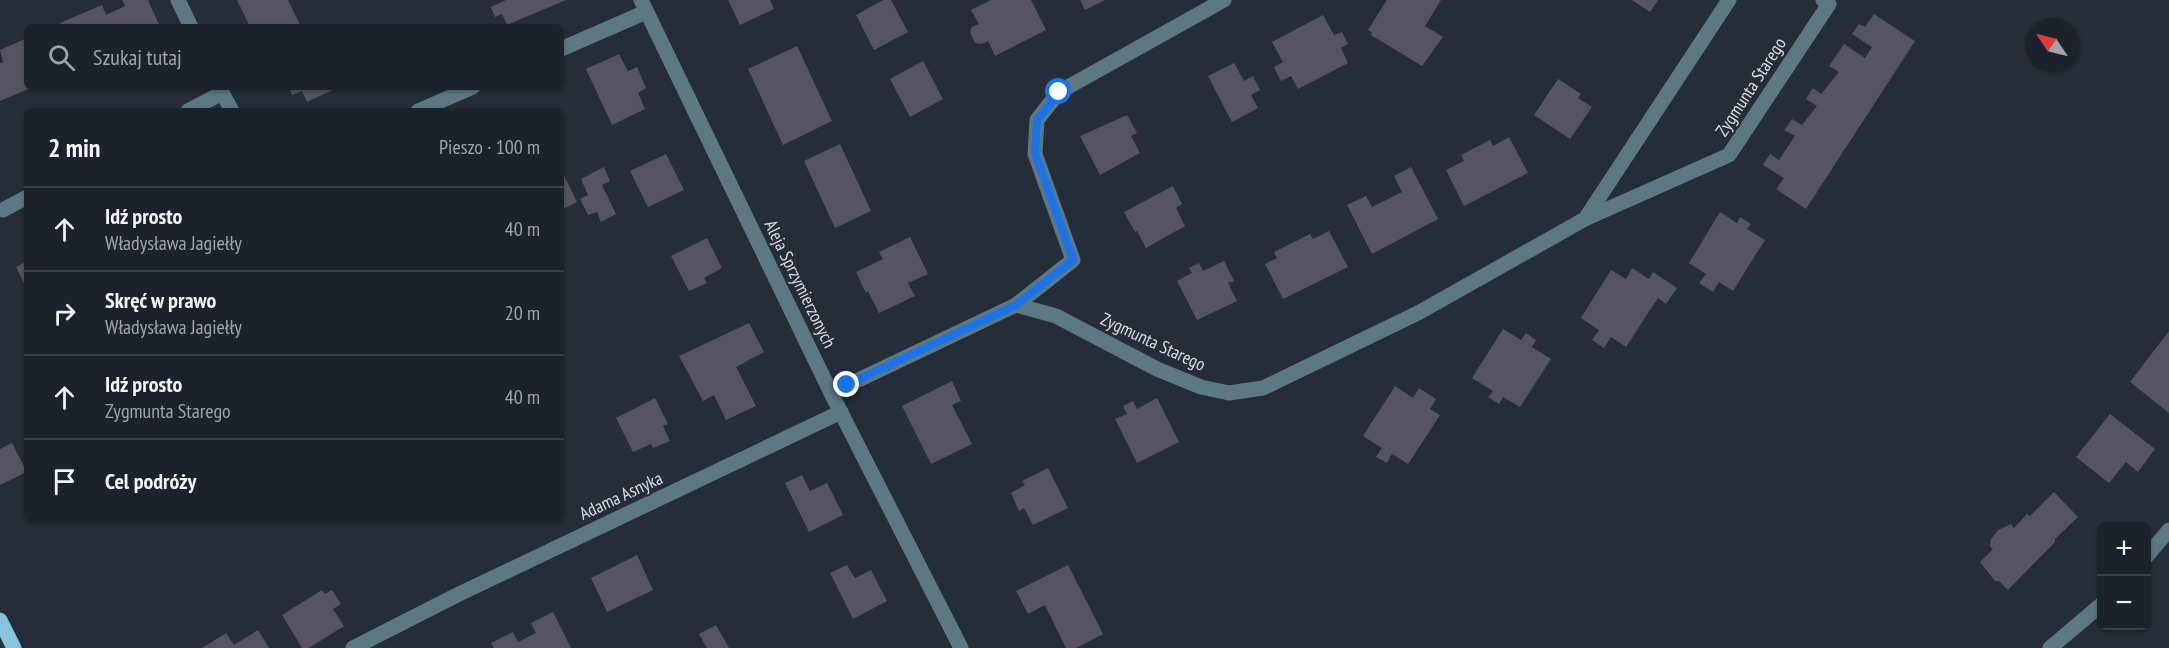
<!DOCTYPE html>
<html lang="pl">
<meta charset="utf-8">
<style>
:root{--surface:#1c222b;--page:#292f37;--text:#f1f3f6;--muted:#a0a4a9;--line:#3a3f47}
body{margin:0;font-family:"PT Sans Narrow",sans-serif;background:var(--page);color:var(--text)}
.controls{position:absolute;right:18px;bottom:18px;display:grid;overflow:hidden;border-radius:9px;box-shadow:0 2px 4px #0004}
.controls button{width:54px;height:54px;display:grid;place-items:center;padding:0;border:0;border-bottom:2px solid var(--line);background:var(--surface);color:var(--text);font:30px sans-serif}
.compass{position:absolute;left:2025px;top:18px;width:54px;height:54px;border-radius:50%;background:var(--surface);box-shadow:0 2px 4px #0004;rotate:305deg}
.stop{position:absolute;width:18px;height:18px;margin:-14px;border:4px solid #1a73e8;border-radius:50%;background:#fff}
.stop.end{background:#1a73e8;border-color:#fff;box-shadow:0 2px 6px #0008}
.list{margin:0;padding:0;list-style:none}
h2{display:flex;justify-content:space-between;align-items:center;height:78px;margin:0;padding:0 24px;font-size:26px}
h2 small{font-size:20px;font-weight:400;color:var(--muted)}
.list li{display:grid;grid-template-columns:39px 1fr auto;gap:18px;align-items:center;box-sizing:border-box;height:84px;padding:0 24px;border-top:2px solid var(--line)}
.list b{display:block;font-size:22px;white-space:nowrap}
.list p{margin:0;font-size:20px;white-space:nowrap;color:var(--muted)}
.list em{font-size:20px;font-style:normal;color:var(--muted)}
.icon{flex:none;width:33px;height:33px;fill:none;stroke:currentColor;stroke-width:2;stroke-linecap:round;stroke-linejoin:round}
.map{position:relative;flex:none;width:2169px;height:648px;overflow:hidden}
.search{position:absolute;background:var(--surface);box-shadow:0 2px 4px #0004;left:24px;top:24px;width:540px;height:66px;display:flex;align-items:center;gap:15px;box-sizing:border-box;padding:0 21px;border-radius:9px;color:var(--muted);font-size:22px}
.panel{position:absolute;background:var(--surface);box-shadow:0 2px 4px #0004;left:24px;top:108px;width:540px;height:414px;border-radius:9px}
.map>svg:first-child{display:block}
</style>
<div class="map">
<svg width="2169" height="648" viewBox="0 0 2169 648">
<rect width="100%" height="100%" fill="#252d39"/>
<!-- building -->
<g fill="#565463">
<polygon points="122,0 148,0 160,27 61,27 60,23 102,5 106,15 125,6"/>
<polygon points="237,0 288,0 301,27 250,27"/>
<polygon points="506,0 566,0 507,25 502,14 495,17 491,7"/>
<polygon points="728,0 770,0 774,9 740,25"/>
<polygon points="883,0 891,0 908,32 874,50 856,15"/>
<polygon points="991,0 1031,0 1046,30 995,56 988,41 982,44 975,43 970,32 972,27 979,24 971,10"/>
<polygon points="1080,0 1105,0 1085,10"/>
<polygon points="1387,0 1441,0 1425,26 1443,37 1422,66 1371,35 1372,32 1368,30"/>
<polygon points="1632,0 1658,0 1650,12"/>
<polygon points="1874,14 1915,41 1806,209 1776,189 1784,178 1763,165 1770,154 1779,160 1795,136 1784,130 1792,119 1802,125 1817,106 1806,99 1813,88 1821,94 1839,72 1829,66 1844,44 1865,58 1872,47 1852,34 1859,24 1865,27"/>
<polygon points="1323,15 1334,35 1342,32 1348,44 1341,48 1348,63 1298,89 1291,76 1281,81 1274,67 1283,62 1272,42"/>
<polygon points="27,38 27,87 33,87 0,101 0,63 3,62 0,50"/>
<polygon points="797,46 832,121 783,145 748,69"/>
<polygon points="619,54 628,71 637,67 646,88 638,93 645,109 612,125 586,69"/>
<polygon points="923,61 943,99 910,117 890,79"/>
<polygon points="1234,63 1244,81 1253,76 1260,90 1251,95 1258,108 1232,122 1208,76"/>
<polygon points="1558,79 1581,94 1578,98 1592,107 1570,139 1534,115"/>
<polygon points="289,87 339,87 307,102 302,91 292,95"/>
<polygon points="1127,115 1137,133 1131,136 1140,153 1100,175 1080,136"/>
<polygon points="1509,137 1528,173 1464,206 1446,170 1464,161 1461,155 1490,140 1493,146"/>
<polygon points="840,144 871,211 835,228 804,161"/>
<polygon points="666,154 684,190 648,207 630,171"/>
<polygon points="604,167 610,181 602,185 616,214 601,222 597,212 588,215 580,199 588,195 581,179"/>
<polygon points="1411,167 1438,219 1372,254 1347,205 1366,196 1372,207 1402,192 1394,176"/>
<polygon points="561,169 577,202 561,210"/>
<polygon points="1173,186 1182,204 1176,208 1185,226 1146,248 1137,231 1135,232 1124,212"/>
<polygon points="1720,212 1737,223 1740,217 1751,224 1747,229 1765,240 1733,291 1719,282 1713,292 1699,283 1706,274 1689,263"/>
<polygon points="1329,231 1348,267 1283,299 1265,264 1277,258 1274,252 1310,234 1313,239"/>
<polygon points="910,237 928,274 908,283 915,296 879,313 868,291 866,293 856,272 883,259 879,252"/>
<polygon points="707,238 722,268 704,278 707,283 689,291 671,256"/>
<polygon points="27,261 27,289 16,267"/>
<polygon points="1224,261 1234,281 1228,283 1237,301 1197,320 1177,281 1192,273 1189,268 1199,263 1203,271"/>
<polygon points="1632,268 1649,279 1653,272 1677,288 1666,304 1658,298 1626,347 1611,337 1604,348 1592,340 1599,330 1581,318 1611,270 1626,279"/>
<polygon points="749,323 764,352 736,367 756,406 726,420 714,395 703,401 679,356"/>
<polygon points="1503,329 1521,340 1526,333 1536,340 1532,347 1551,359 1520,407 1503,397 1499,404 1488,397 1493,391 1472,378"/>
<polygon points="2169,331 2169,413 2130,382"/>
<polygon points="952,381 961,401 952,405 972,444 931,464 902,406"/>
<polygon points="1395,386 1413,398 1419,388 1436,399 1430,409 1440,415 1408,464 1392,454 1387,463 1376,457 1382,448 1363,436"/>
<polygon points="655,398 668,424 663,426 670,441 653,448 651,444 633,452 616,418"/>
<polygon points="1157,398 1179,442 1137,463 1115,419 1127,414 1123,406 1133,401 1137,409"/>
<polygon points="2110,414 2155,449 2138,472 2126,462 2109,483 2076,457"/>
<polygon points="12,443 27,472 0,485 0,449"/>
<polygon points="1048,468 1068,508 1033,525 1024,508 1019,511 1011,493 1025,485 1022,481"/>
<polygon points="802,475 810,491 827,483 843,515 809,532 785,483"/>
<polygon points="2054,492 2078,517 2055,539 2055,542 2008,590 1999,581 1995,581 1980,562 1993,549 1990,546 1991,539 1998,530 2011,524 2014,528 2027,514 2030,516"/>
<polygon points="637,555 653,590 607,612 591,578"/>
<polygon points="847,565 855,578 871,570 887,601 853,619 830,573"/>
<polygon points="1068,565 1103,634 1076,648 1066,648 1045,605 1028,614 1016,591"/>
<polygon points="322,590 325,594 332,590 341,604 333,609 344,626 309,648 302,648 282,615"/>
<polygon points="553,612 571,648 494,648 491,643 513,632 518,642 536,633 531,623"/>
<polygon points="716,625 729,648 707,648 699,634"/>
<polygon points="258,630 269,648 202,648 226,633 234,645"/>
</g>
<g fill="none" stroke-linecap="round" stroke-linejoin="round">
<!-- minor -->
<g stroke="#5b7883" stroke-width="15">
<polyline points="178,0 191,27"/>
<polyline points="641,0 831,393 961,648"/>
<polyline points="561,49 646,12"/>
<polyline points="219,87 232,111"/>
<polyline points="188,111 222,93"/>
<polyline points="418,111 473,87"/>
<polyline points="3,210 27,197"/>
<polyline points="1585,219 1729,155 1829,4 1823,0"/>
<polyline points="1016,305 1073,260 1035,154 1037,120 1059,92 1224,0"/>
<polyline points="831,393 1016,305 1056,316 1157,369 1201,387 1229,393 1263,388 1418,313 1585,219 1729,0"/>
<polyline points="2146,557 2169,530"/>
<polyline points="353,648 457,595 841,412"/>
<polyline points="2050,648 2102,604"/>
</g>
<!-- major -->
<polyline stroke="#85c4db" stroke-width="15" points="0,620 14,648"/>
</g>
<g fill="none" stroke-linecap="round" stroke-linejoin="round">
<!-- route -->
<polyline stroke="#1a73e8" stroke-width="8" points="847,385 1016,305 1073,260 1035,153 1037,120 1059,92"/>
</g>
<g text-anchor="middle" stroke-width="4.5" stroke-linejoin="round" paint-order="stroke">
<!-- street labels -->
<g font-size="18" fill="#d8dee5" stroke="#252d39">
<text transform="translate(1751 87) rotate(-57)" y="6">Zygmunta Starego</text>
<text transform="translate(800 284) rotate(64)" y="6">Aleja Sprzymierzonych</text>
<text transform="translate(1153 342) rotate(25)" y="6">Zygmunta Starego</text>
<text transform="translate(621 496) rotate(-25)" y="6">Adama Asnyka</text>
</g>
</g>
</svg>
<div class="controls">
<button>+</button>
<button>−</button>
</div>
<svg class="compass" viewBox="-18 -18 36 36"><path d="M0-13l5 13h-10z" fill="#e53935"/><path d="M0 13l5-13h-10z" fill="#a0a4a9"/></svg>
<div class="stop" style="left:1059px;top:92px"></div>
<div class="stop end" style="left:847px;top:385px"></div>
<div class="search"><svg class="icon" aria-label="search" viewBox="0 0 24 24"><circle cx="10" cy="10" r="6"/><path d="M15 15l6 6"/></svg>Szukaj tutaj</div>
<section class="panel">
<h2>2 min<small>Pieszo · 100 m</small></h2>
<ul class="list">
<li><svg class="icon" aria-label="ahead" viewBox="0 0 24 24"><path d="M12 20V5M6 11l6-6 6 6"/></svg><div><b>Idź prosto</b><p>Władysława Jagiełły</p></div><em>40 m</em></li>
<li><svg class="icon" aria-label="right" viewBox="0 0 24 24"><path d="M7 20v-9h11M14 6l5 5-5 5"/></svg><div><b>Skręć w prawo</b><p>Władysława Jagiełły</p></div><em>20 m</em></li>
<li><svg class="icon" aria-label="ahead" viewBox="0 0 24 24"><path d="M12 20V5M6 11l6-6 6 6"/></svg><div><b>Idź prosto</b><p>Zygmunta Starego</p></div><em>40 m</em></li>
<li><svg class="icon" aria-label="arrive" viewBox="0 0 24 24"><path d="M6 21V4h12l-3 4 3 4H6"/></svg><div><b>Cel podróży</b></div></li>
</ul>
</section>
</div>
